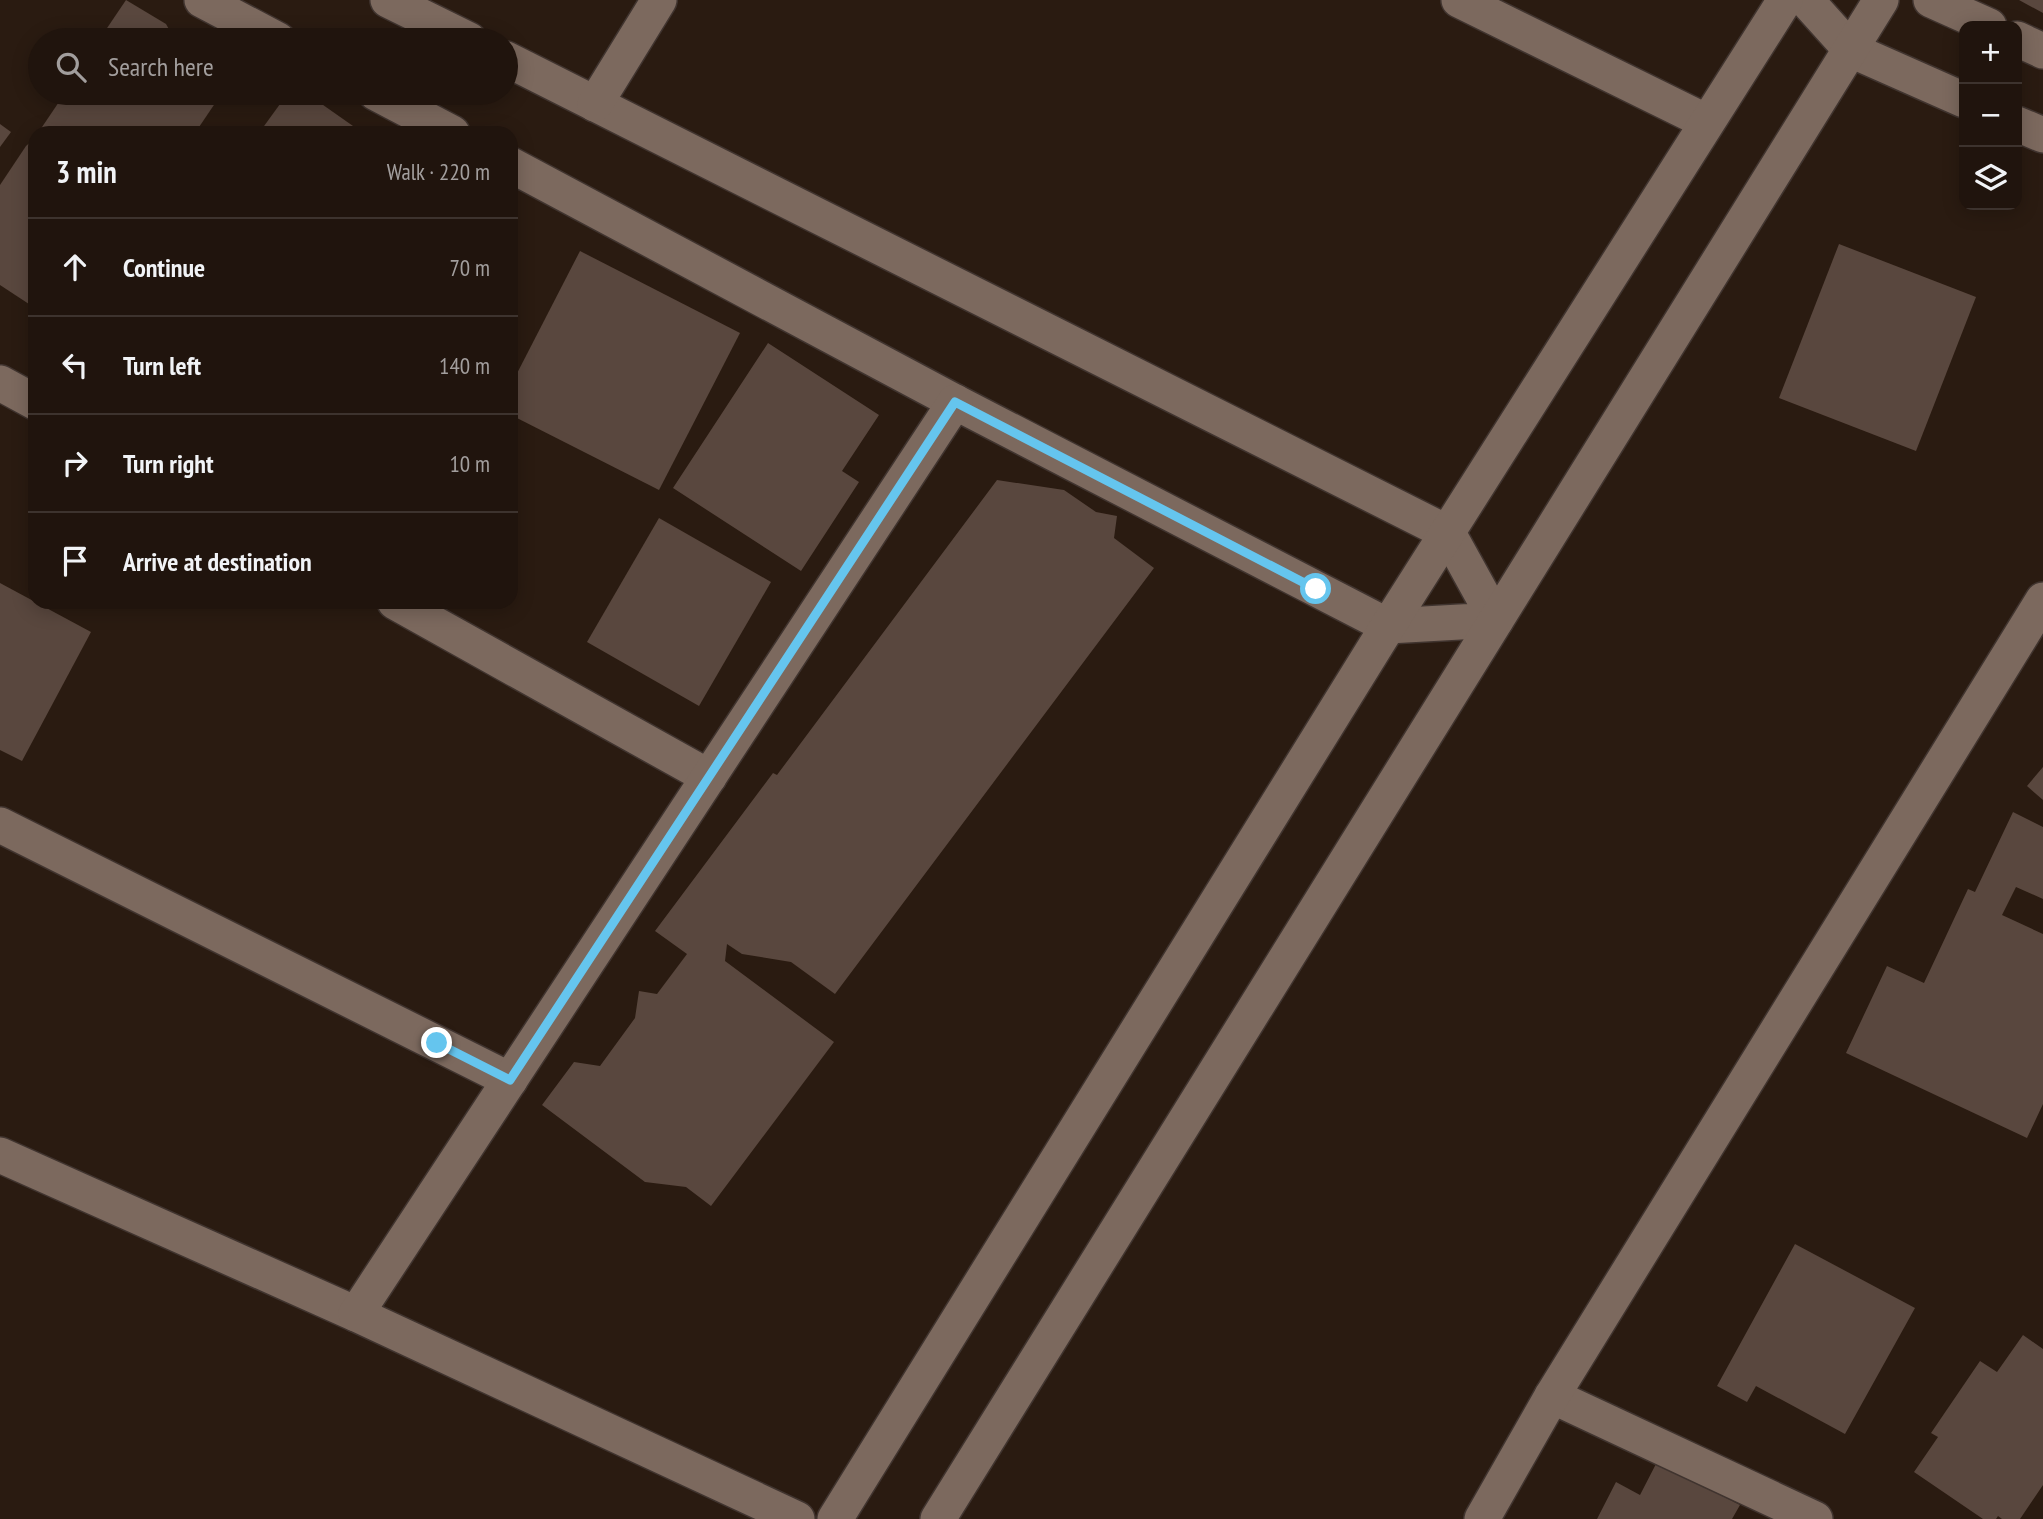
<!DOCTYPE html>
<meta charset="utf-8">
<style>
:root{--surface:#20140d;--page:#2d211b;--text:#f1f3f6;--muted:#a29e9d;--line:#3d332e}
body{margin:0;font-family:"PT Sans Narrow",sans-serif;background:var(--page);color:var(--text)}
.controls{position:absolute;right:21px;top:21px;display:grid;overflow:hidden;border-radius:14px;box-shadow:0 4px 18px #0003}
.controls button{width:63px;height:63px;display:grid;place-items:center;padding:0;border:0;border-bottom:2px solid var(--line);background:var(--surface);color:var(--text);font:35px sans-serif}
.stop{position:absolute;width:21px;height:21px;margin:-16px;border:5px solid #65c5ee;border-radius:50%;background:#fff}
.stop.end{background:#65c5ee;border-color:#fff;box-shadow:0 2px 7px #0008}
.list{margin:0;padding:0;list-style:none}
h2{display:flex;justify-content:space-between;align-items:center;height:91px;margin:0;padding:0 28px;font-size:30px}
h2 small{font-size:23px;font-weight:400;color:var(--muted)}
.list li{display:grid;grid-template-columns:46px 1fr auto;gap:21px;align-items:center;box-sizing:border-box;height:98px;padding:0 28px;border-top:2px solid var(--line)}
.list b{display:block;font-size:26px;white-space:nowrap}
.list em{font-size:23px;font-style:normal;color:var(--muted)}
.icon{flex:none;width:38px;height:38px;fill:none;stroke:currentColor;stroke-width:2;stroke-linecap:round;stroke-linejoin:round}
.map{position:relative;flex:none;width:2043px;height:1519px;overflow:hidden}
.search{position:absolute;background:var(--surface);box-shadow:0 4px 18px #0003;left:28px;top:28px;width:490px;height:77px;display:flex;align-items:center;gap:18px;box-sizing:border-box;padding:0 24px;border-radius:38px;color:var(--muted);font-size:26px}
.panel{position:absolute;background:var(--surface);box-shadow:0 4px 18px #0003;left:28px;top:126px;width:490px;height:483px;border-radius:21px}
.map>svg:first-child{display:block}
</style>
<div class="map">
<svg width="2043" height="1519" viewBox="0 0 2043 1519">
<rect width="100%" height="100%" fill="#2a1b11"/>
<!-- building -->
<g fill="#59473e">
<polygon points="126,0 166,24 175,40 99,40"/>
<polygon points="2019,0 2043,0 2043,13"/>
<polygon points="65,93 222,93 195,133 38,133"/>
<polygon points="288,93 306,93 363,133 259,133"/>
<polygon points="0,124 11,132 0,147"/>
<polygon points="35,138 35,308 0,285 0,185 26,146"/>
<polygon points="1839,244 1976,297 1916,451 1779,398"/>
<polygon points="580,251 740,333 659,490 511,415 511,385"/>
<polygon points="768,343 879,415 842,471 859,482 801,571 673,488"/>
<polygon points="997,480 1064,490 1096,512 1117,516 1114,538 1154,568 835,994 791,962 742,954 727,944 725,961 834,1042 711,1206 686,1187 645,1182 542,1105 574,1062 600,1066 635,1018 639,991 657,994 687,954 655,931 773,773 777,775"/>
<polygon points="659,518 771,582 699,706 587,642"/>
<polygon points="0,583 91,632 22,761 0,750"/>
<polygon points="2043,767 2043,800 2027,786"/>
<polygon points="2013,812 2043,827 2043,899 2016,887 2002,915 2043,934 2043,1104 2027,1138 1846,1053 1887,966 1924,983 1968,889 1975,892"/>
<polygon points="1795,1244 1915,1308 1845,1434 1756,1386 1747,1402 1717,1386"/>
<polygon points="2023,1335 2043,1349 2043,1485 2020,1519 2002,1519 1998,1516 1996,1519 1983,1519 1914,1472 1938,1437 1931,1433 1980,1361 1997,1372"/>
<polygon points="1657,1462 1740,1505 1732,1519 1597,1519 1616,1482 1640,1495"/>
</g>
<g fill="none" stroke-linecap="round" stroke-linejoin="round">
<defs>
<g id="minor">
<polyline points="202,0 278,40"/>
<polyline points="388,0 469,40"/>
<polyline points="1459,0 1707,122"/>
<polyline points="1806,0 1851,50 1964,100"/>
<polyline points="1931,0 1989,26"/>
<polyline points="2017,39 2043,51"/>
<polyline points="506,59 1448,533 1496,620 1388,626 955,402 511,165"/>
<polyline points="376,93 452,133"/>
<polyline points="595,104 659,0"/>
<polyline points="2017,124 2043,135"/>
<polyline points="0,383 35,402"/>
<polyline points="395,602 709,777"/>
<polyline points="0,825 510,1080"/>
<polyline points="0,1155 356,1314"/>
<polyline points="1552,1396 1815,1519"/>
<polyline points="797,1519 356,1314 955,402"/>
<polyline points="835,1519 1388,626 1785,0"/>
<polyline points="938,1519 1881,0"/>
<polyline points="1482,1519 1552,1396 2043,600"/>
</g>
</defs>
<!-- minor casing -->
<use href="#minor" stroke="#40342f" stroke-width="38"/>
<!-- minor -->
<use href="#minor" stroke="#7c695e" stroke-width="35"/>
</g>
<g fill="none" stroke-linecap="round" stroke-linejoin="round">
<!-- route -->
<polyline stroke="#65c5ee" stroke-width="9" points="437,1043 510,1080 955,402 1316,589"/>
</g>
</svg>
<div class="controls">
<button>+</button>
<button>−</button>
<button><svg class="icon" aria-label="layers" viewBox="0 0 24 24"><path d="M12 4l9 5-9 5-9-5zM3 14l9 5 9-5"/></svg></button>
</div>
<div class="stop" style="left:1316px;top:589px"></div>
<div class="stop end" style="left:437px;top:1043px"></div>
<div class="search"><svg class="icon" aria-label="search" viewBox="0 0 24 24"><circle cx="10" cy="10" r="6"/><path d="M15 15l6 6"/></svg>Search here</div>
<section class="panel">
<h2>3 min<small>Walk · 220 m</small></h2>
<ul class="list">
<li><svg class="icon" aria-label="ahead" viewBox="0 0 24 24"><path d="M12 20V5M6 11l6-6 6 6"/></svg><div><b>Continue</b></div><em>70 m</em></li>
<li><svg class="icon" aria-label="left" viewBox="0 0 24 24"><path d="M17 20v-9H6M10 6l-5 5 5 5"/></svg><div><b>Turn left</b></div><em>140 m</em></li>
<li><svg class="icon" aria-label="right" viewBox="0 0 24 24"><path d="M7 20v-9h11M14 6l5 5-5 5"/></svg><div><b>Turn right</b></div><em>10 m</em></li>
<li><svg class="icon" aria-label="arrive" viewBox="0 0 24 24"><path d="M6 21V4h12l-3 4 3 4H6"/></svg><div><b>Arrive at destination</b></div></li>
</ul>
</section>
</div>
